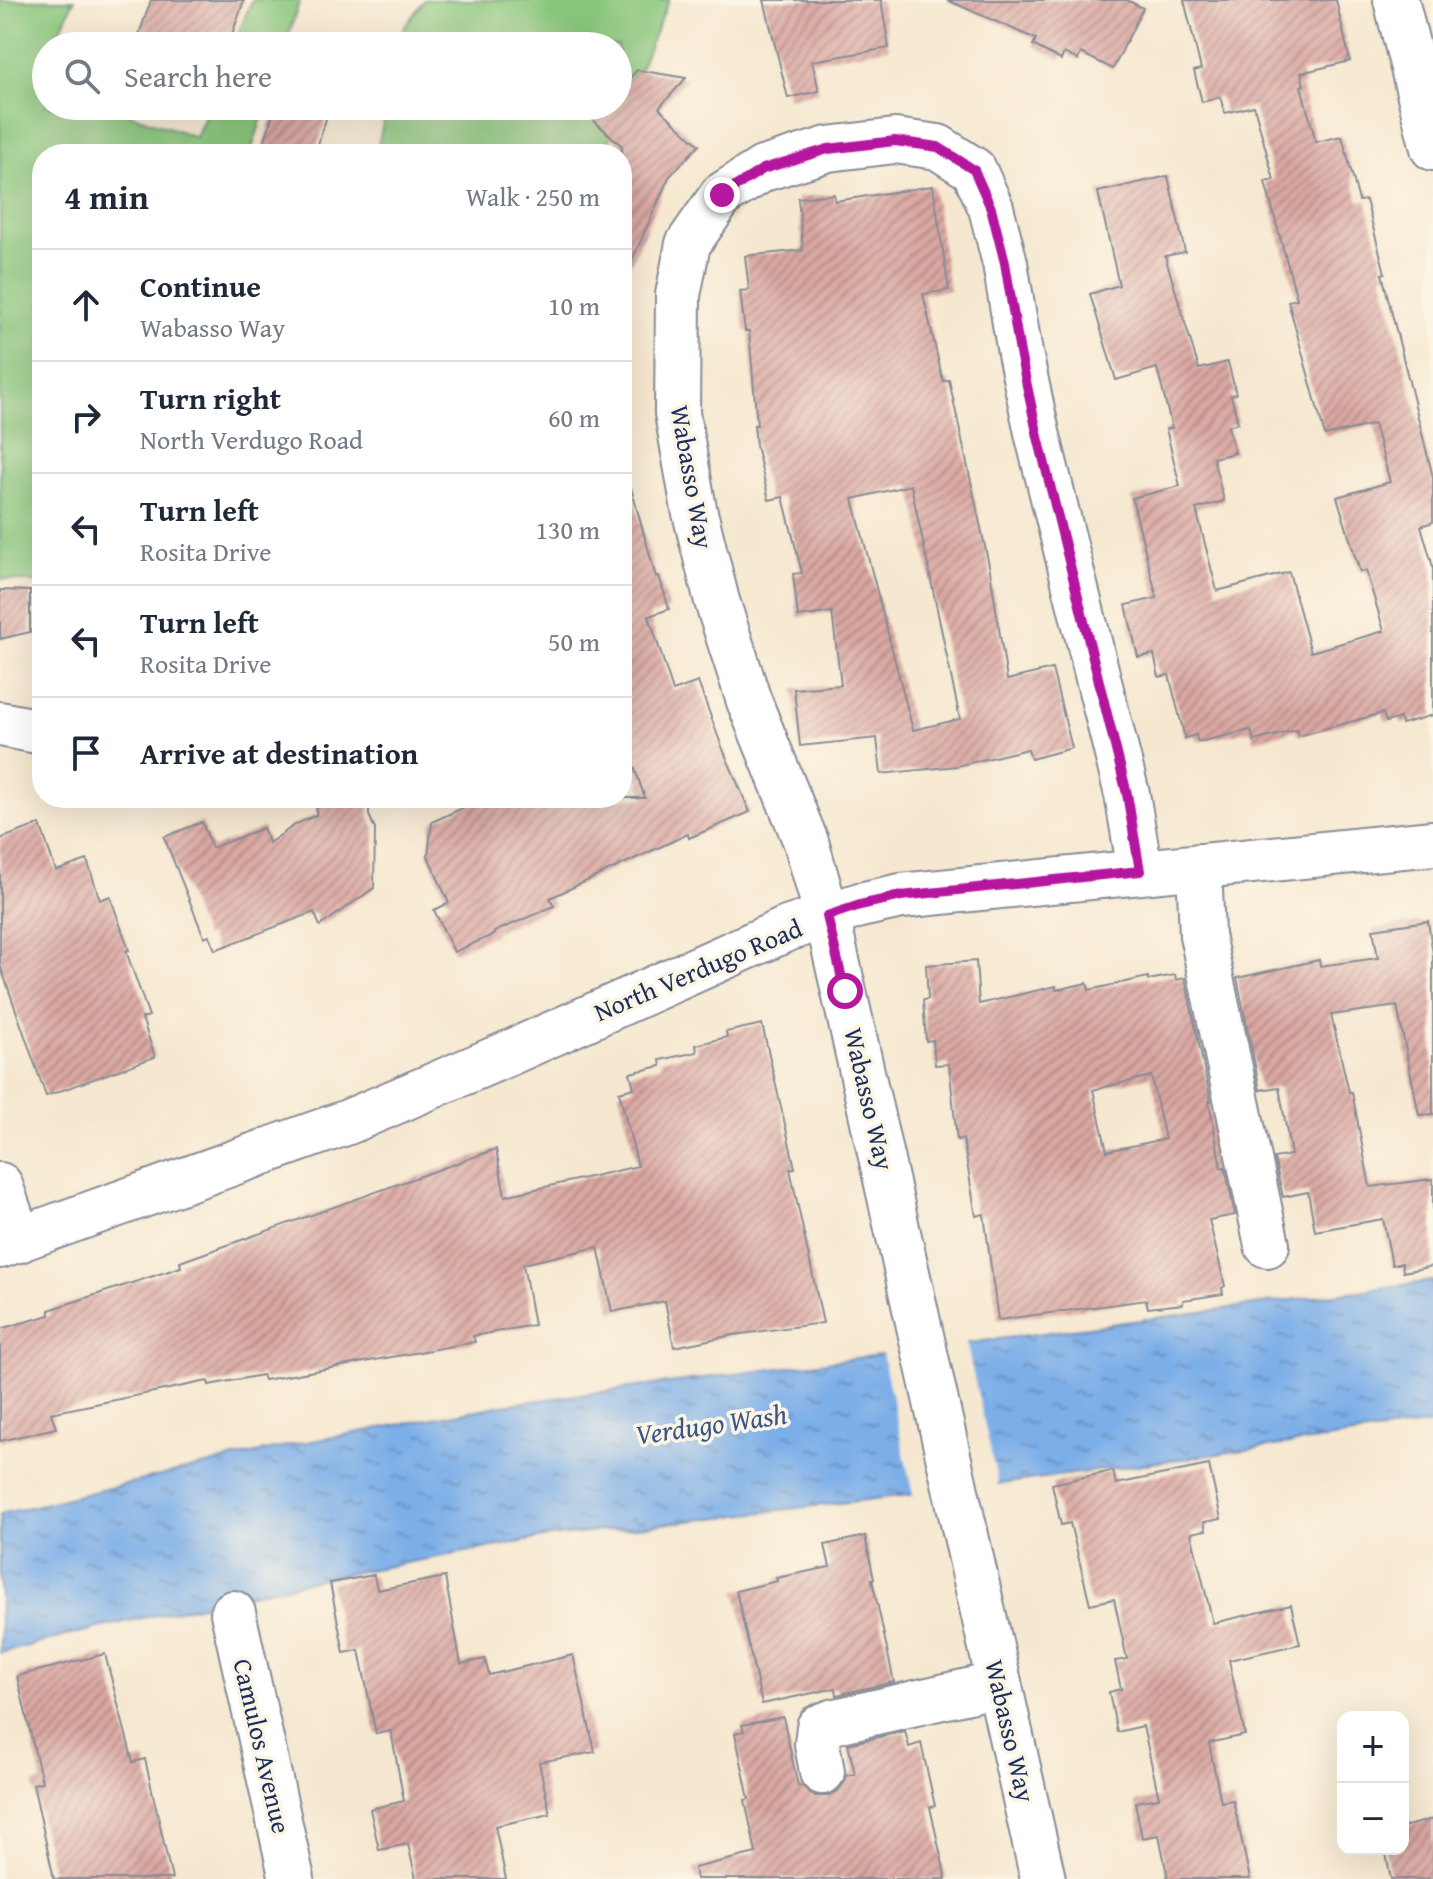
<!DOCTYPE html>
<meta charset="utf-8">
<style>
:root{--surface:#fff;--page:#f6f6f7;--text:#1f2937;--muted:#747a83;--line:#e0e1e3}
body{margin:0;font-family:"Gentium Book Plus",serif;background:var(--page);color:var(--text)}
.controls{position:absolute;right:24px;bottom:24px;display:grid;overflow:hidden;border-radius:16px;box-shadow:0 8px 32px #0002}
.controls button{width:72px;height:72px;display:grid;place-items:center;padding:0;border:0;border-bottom:2px solid var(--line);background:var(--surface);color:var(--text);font:40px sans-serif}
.stop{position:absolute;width:24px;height:24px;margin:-18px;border:6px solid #b5179e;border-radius:50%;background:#fff}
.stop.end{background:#b5179e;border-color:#fff;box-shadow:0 2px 8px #0008}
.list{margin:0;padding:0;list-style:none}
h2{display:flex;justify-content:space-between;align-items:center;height:104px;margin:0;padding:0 32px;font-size:34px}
h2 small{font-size:26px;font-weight:400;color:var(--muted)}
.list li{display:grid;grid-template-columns:52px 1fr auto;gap:24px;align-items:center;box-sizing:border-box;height:112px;padding:0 32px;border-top:2px solid var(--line)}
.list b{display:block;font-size:30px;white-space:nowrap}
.list p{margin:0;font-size:26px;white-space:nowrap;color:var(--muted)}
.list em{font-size:26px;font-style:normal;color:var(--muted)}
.icon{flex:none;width:44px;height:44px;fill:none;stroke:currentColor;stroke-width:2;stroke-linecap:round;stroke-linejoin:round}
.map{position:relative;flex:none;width:1433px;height:1879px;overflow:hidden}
.search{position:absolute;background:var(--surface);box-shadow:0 8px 32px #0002;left:32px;top:32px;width:600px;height:88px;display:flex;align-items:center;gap:20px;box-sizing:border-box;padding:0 28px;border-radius:44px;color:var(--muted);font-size:30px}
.panel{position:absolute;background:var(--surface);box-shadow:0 8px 32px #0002;left:32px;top:144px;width:600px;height:664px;border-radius:32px}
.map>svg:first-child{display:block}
</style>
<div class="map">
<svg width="1433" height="1879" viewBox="0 0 1433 1879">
<defs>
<pattern id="water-ripples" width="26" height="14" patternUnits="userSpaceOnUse" patternTransform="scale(2)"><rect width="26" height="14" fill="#7caee8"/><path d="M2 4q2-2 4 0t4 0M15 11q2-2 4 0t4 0" fill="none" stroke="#658ebf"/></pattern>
<pattern id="building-hatch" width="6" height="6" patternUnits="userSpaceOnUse" patternTransform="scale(2)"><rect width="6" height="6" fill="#daa7a2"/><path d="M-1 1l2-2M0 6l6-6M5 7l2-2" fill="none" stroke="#b08887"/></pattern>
</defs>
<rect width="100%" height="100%" fill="#fcf5e5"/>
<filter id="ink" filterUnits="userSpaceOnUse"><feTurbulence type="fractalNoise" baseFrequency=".0125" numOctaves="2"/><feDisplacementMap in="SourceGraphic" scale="16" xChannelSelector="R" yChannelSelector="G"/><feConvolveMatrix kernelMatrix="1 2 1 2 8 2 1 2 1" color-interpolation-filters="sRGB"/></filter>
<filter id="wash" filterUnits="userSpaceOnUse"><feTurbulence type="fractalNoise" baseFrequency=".006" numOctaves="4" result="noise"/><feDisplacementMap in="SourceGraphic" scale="32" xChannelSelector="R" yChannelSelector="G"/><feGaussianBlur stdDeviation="1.8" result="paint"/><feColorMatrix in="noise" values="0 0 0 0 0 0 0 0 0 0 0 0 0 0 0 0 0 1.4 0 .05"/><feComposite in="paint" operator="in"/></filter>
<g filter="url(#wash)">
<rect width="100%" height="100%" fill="#f6e8d0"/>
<!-- green -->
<g fill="#89c67c" stroke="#527a6d" stroke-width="2">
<polygon points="0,0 74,0 53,46 46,46 46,106 114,106 121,111 196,137 209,106 266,106 250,154 42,154 42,583 0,579"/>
<polygon points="252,0 300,0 285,46 233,46"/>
<polygon points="424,0 669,0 604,154 376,154 387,106 618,106 618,46 400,46 404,28"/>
</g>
<!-- water -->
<polygon fill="url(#water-ripples)" stroke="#4c6ea3" stroke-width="2" points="1433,1281 1433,1424 993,1485 543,1538 323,1578 102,1627 0,1653 0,1514 286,1446 503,1405"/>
<!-- pier -->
<polygon fill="#f6e8d0" points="965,1338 999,1488 914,1498 881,1349"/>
<g id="blocks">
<!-- building -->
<g fill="url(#building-hatch)" fill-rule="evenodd">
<polygon points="151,0 244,0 228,46 135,46"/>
<polygon points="764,0 881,0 889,48 812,61 819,91 788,98"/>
<polygon points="947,0 1127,0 1143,8 1113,69 1081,53 1078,60 1064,53 1061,60 1033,45 1036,39"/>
<polygon points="1184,0 1336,0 1350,61 1301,73 1304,85 1301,86 1316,142 1342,136 1359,201 1366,200 1385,273 1382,274 1433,477 1433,522 1421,526 1433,567 1433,715 1402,724 1400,718 1386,722 1383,713 1298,736 1296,730 1254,741 1251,730 1198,742 1196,735 1185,738 1169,675 1159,677 1154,654 1138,657 1126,605 1157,598 1132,498 1180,486 1166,429 1172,428 1157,368 1116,380 1090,294 1119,285 1098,192 1168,176 1185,252 1165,256 1199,369 1228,362 1236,394 1231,395 1238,423 1228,426 1235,453 1213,458 1224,501 1196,509 1217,591 1289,572 1311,652 1384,631 1366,571 1360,572 1337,497 1390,482 1374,424 1325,436 1288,301 1297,299 1265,182 1274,180 1254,106 1225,113 1220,97 1202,102 1194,71 1201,69"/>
<polygon points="637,70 686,78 659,108 699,145 669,177 622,283 622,146 592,119 604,106 618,106 618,91"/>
<polygon points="275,106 330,106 315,154 261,154"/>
<path d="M933,186l16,104 -26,4 20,87 6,-1 41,190 17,110 45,-11 20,79 -41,11 -3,-10 -71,17 -76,8 -4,-36 -77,8 -6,-57 47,-4 -9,-73 -34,5 -5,-43 9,-1 -19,-76 -14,3 -13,-55 -2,-20h3l-8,-94h-4l-5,-40 9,-1 -4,-34 58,-6 -5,-52 36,-4 1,7zM911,485l49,234 -47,11 -60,-231z"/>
<polygon points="631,488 656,577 659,576 669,609 649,616 673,691 698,682 722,747 750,812 689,838 688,834 550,898 554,906 494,932 495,934 454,952 434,910 449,903 428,856 432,822 484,798 645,798 622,733 622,489"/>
<polygon points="0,590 30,591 30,632 0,639"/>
<polygon points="318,798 369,798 369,815 375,829 374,888 320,926 314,912 215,950 209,935 204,937 164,837 202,822 212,848 263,828 269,843 296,824 316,815"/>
<polygon points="40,824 56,871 87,860 100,900 110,896 129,950 126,951 149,1016 142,1018 155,1057 46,1096 0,965 0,839"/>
<polygon points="1428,921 1433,954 1433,1114 1419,1115 1397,1006 1331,1015 1349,1092 1352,1092 1370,1187 1433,1179 1433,1266 1403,1272 1402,1263 1392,1265 1383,1219 1315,1231 1308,1192 1283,1197 1274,1158 1291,1155 1279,1087 1260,1090 1237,978 1319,960 1320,966 1378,958 1373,929"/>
<path d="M976,961l3,43 77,-18v4l31,-7 2,7 59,-13v3l27,-5 1,5 9,-2 26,123h-2l12,67 4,-1 10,48 -26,5 16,66 -3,2 1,6 -40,6v4l-35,4 -2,-8 -148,20 -14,-106 -8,2 -13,-77 -6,1 -8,-76 -14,1 -2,-25 -7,1 -3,-41 5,-1 -2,-34zM1151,1076l14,63 -58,12 -14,-61z"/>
<polygon points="762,1024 795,1168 790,1169 823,1323 733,1335 674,1347 665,1301 612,1312 598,1247 523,1264 534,1325 473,1336 475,1342 264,1380 262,1375 209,1385 208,1381 51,1413 56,1428 0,1441 0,1329 50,1315 49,1310 181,1267 180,1262 496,1149 505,1196 638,1166 619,1092 634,1088 630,1073 661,1066 660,1060 697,1052 696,1045 727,1037 726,1032"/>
<polygon points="1209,1465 1221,1519 1204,1522 1206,1530 1191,1533 1213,1623 1291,1605 1300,1644 1229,1660 1245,1735 1209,1743 1221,1802 1233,1800 1250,1879 1168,1879 1159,1835 1142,1838 1135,1802 1159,1798 1143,1726 1117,1732 1109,1692 1121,1689 1115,1661 1127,1659 1114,1599 1090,1604 1070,1523 1061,1525 1052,1484 1113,1471 1116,1484"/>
<polygon points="865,1536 874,1579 872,1579 894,1682 837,1695 836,1688 762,1704 736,1591 777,1581 776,1578 830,1567 825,1545"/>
<polygon points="374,1575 377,1590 445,1577 461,1664 485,1659 489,1675 573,1655 595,1752 539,1762 550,1814 495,1826 506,1879 416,1879 408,1844 379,1850 370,1809 404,1801 391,1731 376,1734 359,1650 344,1653 330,1583"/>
<polygon points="105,1654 133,1762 145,1759 172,1879 54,1879 33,1784 42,1782 17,1676"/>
<polygon points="783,1717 798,1786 802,1786 814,1796 827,1796 837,1792 845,1781 846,1776 855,1774 848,1744 905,1731 909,1747 921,1743 935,1806 930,1807 946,1879 696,1879 694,1868 756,1853 745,1800 749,1799 735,1733 744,1731 742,1725"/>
<polygon points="1433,1819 1433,1879 1391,1879 1385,1849 1403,1849 1403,1827"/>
</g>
</g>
</g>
<g filter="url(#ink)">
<use href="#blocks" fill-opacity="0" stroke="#888c97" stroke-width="2"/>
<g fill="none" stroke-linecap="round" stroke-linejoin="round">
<defs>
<g id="minor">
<polyline points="1396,0 1433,148"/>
<polyline points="0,724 42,732"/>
<polyline points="1199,866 1202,935 1267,1245"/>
<polyline points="0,1185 19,1240"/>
<polyline points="233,1613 292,1879"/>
<polyline points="822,1772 817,1744 819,1727 832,1722 999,1684"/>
<polyline points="1043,1879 827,916 806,842 749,701 717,601 694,509 677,413 678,295 688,244 722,195 763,169 828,149 895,141 938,147 974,170 991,208 1005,263 1020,353 1038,437 1127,794 1140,871"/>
</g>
<polyline id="major" points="0,1246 348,1122 507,1054 787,929 860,905 901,896 1433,843"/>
</defs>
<!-- minor casing -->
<use href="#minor" stroke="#888c97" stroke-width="48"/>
<!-- major casing -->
<use href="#major" stroke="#888c97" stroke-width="48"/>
<!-- minor -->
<use href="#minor" stroke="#fff" stroke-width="44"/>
<!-- major -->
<use href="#major" stroke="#fff" stroke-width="44"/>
</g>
</g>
<g fill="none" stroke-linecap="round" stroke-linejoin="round" filter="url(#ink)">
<!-- route -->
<polyline stroke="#b5179e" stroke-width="10" points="722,195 763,169 828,149 895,141 938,147 974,170 991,208 1005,263 1020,353 1038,437 1127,794 1140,871 901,896 860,905 827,916 845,991"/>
</g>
<g text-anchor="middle" stroke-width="7" stroke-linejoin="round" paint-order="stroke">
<!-- street labels -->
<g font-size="26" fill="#1b2f5e" stroke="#fcf5e5">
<text transform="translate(692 477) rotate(80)" y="9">Wabasso Way</text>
<text transform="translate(698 970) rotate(-23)" y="9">North Verdugo Road</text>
<text transform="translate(869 1099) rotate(77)" y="9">Wabasso Way</text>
<text transform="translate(1010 1731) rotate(77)" y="9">Wabasso Way</text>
<text transform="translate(262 1746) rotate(77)" y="9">Camulos Avenue</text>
</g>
<!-- water labels -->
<g font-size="28" font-style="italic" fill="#385587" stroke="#fcf5e5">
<text transform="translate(711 1424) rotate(-8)" y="10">Verdugo Wash</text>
</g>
</g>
</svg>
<div class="controls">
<button>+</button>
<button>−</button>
</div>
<div class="stop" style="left:845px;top:991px"></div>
<div class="stop end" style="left:722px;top:195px"></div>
<div class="search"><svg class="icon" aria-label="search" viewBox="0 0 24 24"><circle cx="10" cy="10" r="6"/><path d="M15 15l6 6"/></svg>Search here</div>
<section class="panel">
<h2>4 min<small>Walk · 250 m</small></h2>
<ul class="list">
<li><svg class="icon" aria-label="ahead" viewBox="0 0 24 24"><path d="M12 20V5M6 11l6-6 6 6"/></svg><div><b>Continue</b><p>Wabasso Way</p></div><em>10 m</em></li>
<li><svg class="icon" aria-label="right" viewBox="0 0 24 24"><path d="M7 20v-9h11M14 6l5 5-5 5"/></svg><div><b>Turn right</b><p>North Verdugo Road</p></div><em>60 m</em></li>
<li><svg class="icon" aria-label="left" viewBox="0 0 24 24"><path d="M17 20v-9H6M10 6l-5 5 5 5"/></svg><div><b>Turn left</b><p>Rosita Drive</p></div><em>130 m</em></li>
<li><svg class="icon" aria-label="left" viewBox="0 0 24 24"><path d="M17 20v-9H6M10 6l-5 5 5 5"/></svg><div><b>Turn left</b><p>Rosita Drive</p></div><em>50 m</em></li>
<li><svg class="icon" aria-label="arrive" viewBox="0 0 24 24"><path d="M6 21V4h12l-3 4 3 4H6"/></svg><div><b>Arrive at destination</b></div></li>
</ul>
</section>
</div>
